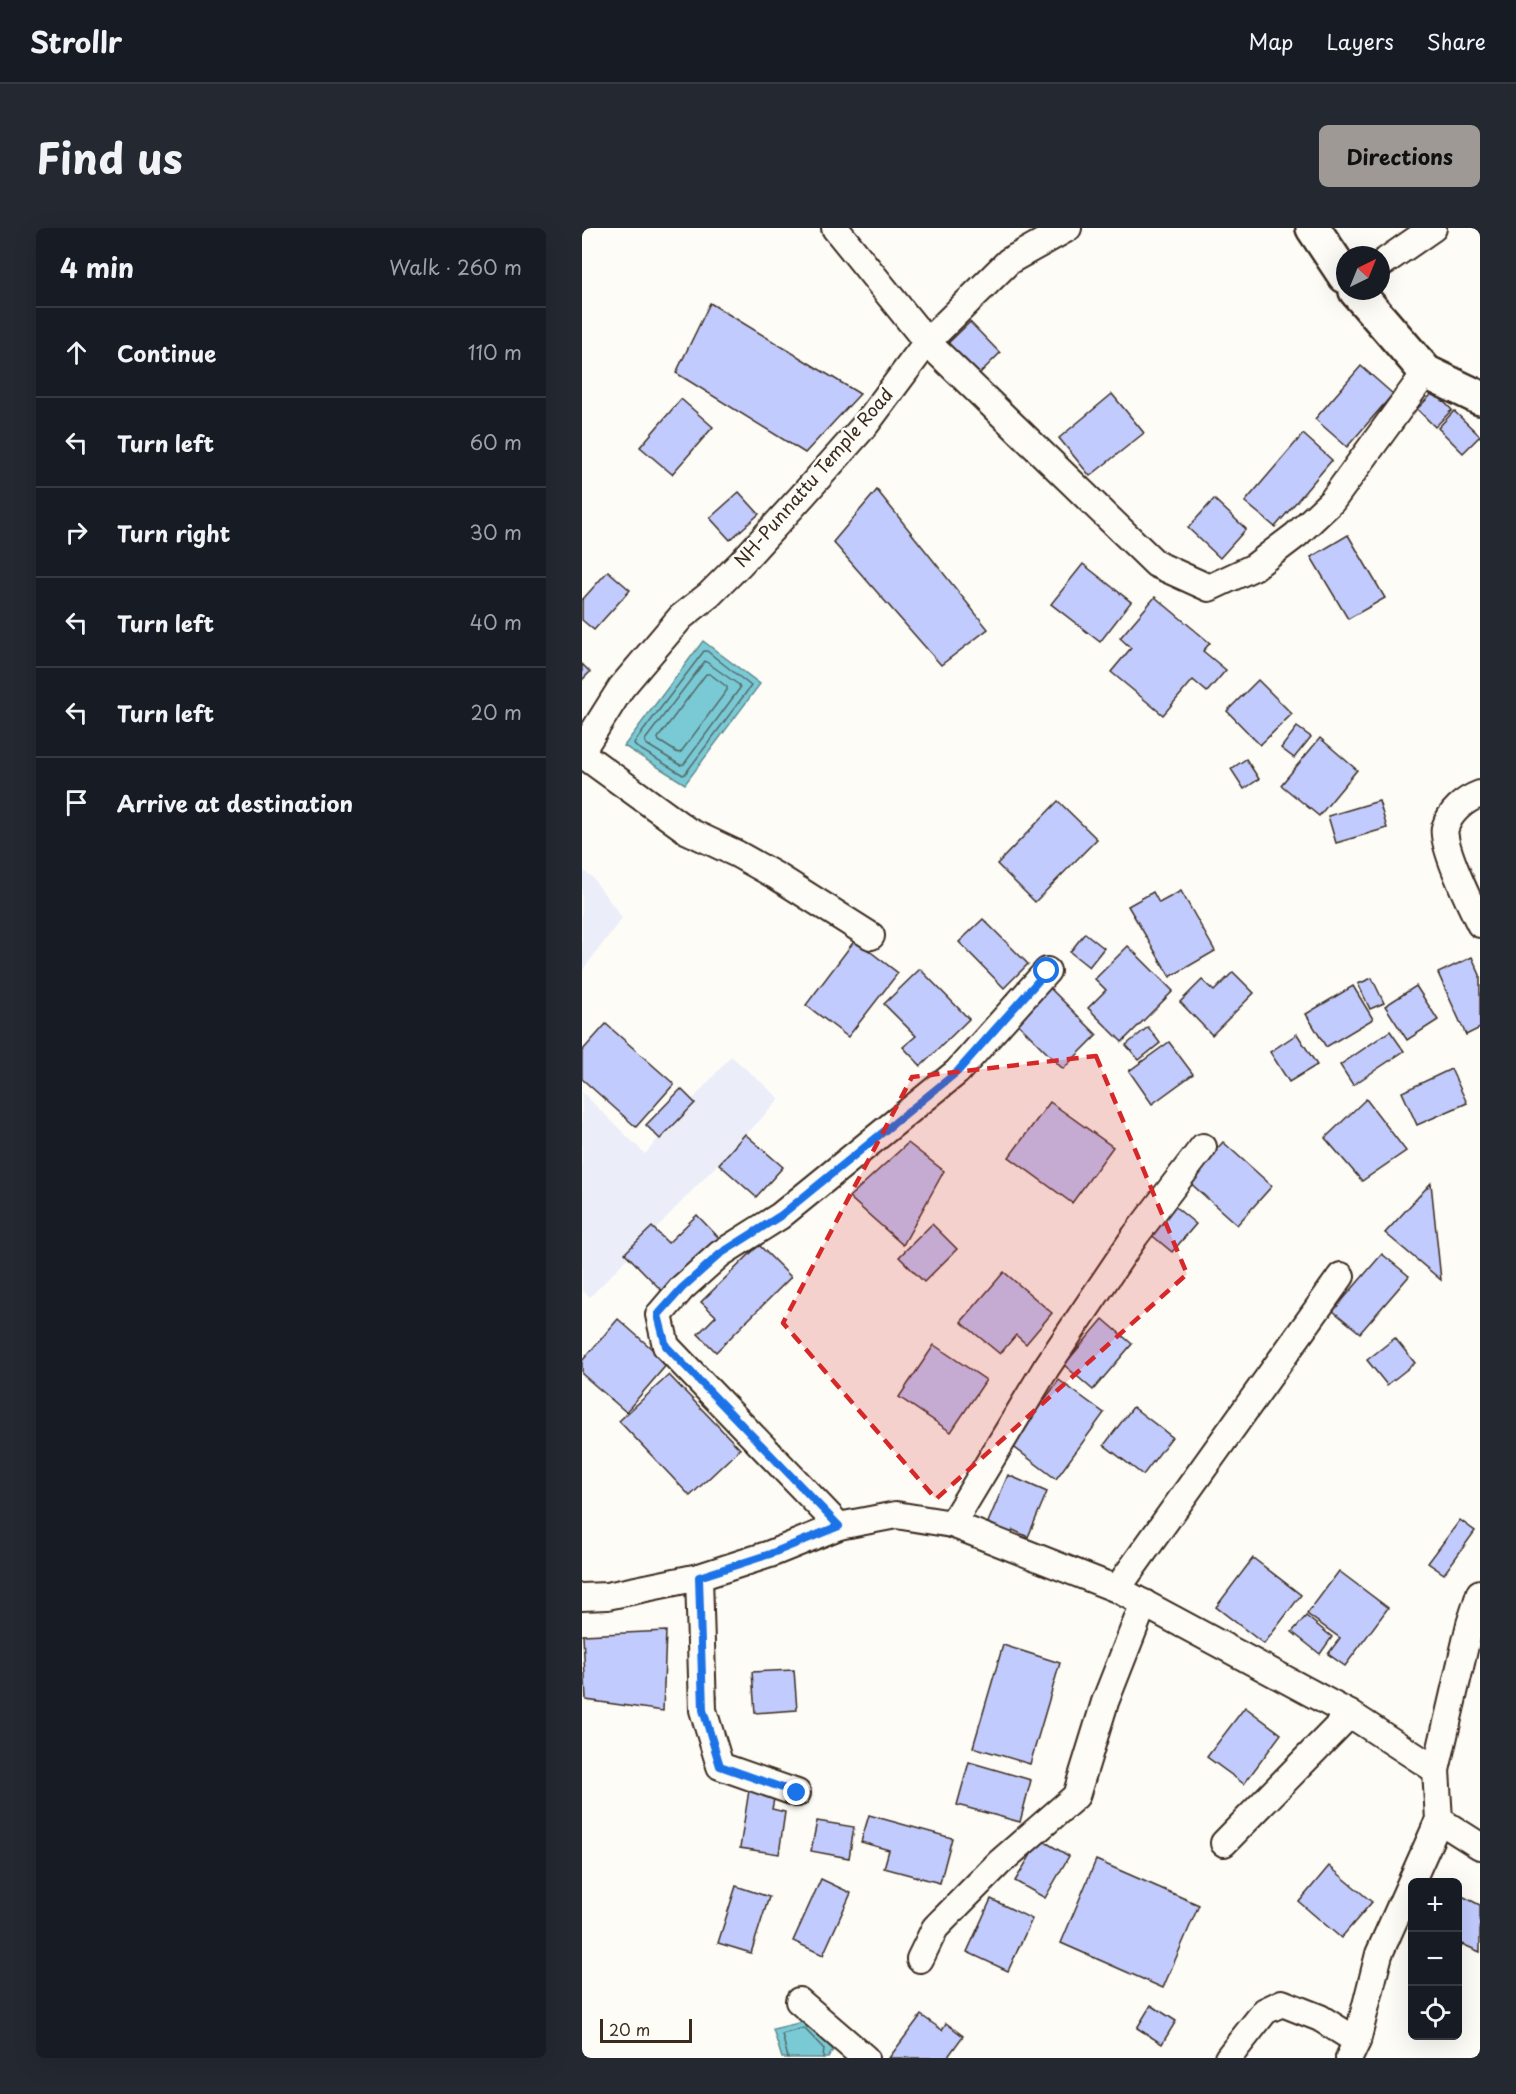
<!DOCTYPE html>
<meta charset="utf-8">
<style>
:root{--surface:#171b24;--page:#242831;--text:#f1f3f6;--muted:#9ea1a6;--line:#363941;--accent:#9f9995}
body{margin:0;font-family:"Playpen Sans",sans-serif;background:var(--page);color:var(--text)}
.controls{position:absolute;right:18px;bottom:18px;display:grid;overflow:hidden;border-radius:9px;box-shadow:0 6px 24px #0002}
.controls button{width:54px;height:54px;display:grid;place-items:center;padding:0;border:0;border-bottom:2px solid var(--line);background:var(--surface);color:var(--text);font:30px sans-serif}
.compass{position:absolute;left:754px;top:18px;width:54px;height:54px;border-radius:50%;background:var(--surface);box-shadow:0 6px 24px #0002;rotate:43deg}
.scale{position:absolute;left:18px;bottom:15px;width:92px;box-sizing:border-box;padding-left:6px;border:3px solid #3b2a1e;border-top:0;font-size:16px;line-height:21px;white-space:nowrap;color:#3b2a1e;-webkit-text-stroke:4px #fdfcf7;paint-order:stroke}
.stop{position:absolute;width:18px;height:18px;margin:-14px;border:4px solid #1a73e8;border-radius:50%;background:#fff}
.stop.end{background:#1a73e8;border-color:#fff;box-shadow:0 2px 6px #0008}
.list{margin:0;padding:0;list-style:none}
h2{display:flex;justify-content:space-between;align-items:center;height:78px;margin:0;padding:0 24px;font-size:26px}
h2 small{font-size:20px;font-weight:400;color:var(--muted)}
.list li{display:grid;grid-template-columns:39px 1fr auto;gap:18px;align-items:center;box-sizing:border-box;height:90px;padding:0 24px;border-top:2px solid var(--line)}
.list b{display:block;font-size:22px;white-space:nowrap}
.list em{font-size:20px;font-style:normal;color:var(--muted)}
.icon{flex:none;width:33px;height:33px;fill:none;stroke:currentColor;stroke-width:2;stroke-linecap:round;stroke-linejoin:round}
.map{position:relative;flex:none;width:898px;height:1830px;overflow:hidden;border-radius:9px}
header{display:flex;align-items:center;gap:36px;box-sizing:border-box;height:84px;padding:0 30px;background:var(--surface);border-bottom:2px solid var(--line)}
header strong{font-size:28px}
nav{display:flex;gap:33px;margin-inline-start:auto;font-size:21px}
.intro{display:flex;align-items:center;justify-content:space-between;box-sizing:border-box;height:144px;padding:0 36px}
h1{margin:0;font-size:42px}
.button{padding:15px 27px;border-radius:9px;background:var(--accent);color:#111;font-size:21px;font-weight:700}
main{display:flex;gap:36px;padding:0 36px}
aside{flex:1;background:var(--surface);border-radius:9px;box-shadow:0 6px 24px #0002}
.map>svg:first-child{display:block}
</style>
<header>
<strong>Strollr</strong>
<nav><a>Map</a><a>Layers</a><a>Share</a></nav>
</header>
<div class="intro"><h1>Find us</h1><a class="button">Directions</a></div>
<main>
<aside>
<h2>4 min<small>Walk · 260 m</small></h2>
<ul class="list">
<li><svg class="icon" aria-label="ahead" viewBox="0 0 24 24"><path d="M12 20V5M6 11l6-6 6 6"/></svg><div><b>Continue</b></div><em>110 m</em></li>
<li><svg class="icon" aria-label="left" viewBox="0 0 24 24"><path d="M17 20v-9H6M10 6l-5 5 5 5"/></svg><div><b>Turn left</b></div><em>60 m</em></li>
<li><svg class="icon" aria-label="right" viewBox="0 0 24 24"><path d="M7 20v-9h11M14 6l5 5-5 5"/></svg><div><b>Turn right</b></div><em>30 m</em></li>
<li><svg class="icon" aria-label="left" viewBox="0 0 24 24"><path d="M17 20v-9H6M10 6l-5 5 5 5"/></svg><div><b>Turn left</b></div><em>40 m</em></li>
<li><svg class="icon" aria-label="left" viewBox="0 0 24 24"><path d="M17 20v-9H6M10 6l-5 5 5 5"/></svg><div><b>Turn left</b></div><em>20 m</em></li>
<li><svg class="icon" aria-label="arrive" viewBox="0 0 24 24"><path d="M6 21V4h12l-3 4 3 4H6"/></svg><div><b>Arrive at destination</b></div></li>
</ul>
</aside>
<div class="map">
<svg width="898" height="1830" viewBox="0 0 898 1830">
<rect width="100%" height="100%" fill="#fdfcf7"/>
<filter id="ink" filterUnits="userSpaceOnUse"><feTurbulence type="fractalNoise" baseFrequency=".0167" numOctaves="2"/><feDisplacementMap in="SourceGraphic" scale="12" xChannelSelector="R" yChannelSelector="G"/><feConvolveMatrix kernelMatrix="1 2 1 2 8 2 1 2 1" color-interpolation-filters="sRGB"/></filter>
<g filter="url(#ink)">
<!-- built -->
<g fill="#ebedf9">
<polygon points="0,642 10,649 40,690 0,743"/>
<polygon points="149,828 198,871 8,1069 0,1062 0,864 63,926"/>
</g>
<!-- water -->
<g fill="#7acad6" stroke="#618a8c" stroke-width="1.5">
<polygon points="121,413 178,456 103,556 42,518"/>
<polygon points="225,1793 251,1822 246,1830 200,1830 191,1801"/>
</g>
<g fill="none" stroke-linecap="round" stroke-linejoin="round">
<!-- shore -->
<g stroke="#546a68" stroke-width="1.5">
<polygon points="122,423 125,423 169,458 103,546 101,547 53,518 52,515"/>
<polygon points="123,433 157,457 158,460 102,536 98,537 64,516 63,512"/>
<polygon points="124,446 128,446 145,459 145,462 99,524 96,525 77,513 76,510"/>
<polyline points="206,1830 200,1806 222,1800 242,1821 241,1830"/>
</g>
</g>
<!-- building -->
<g fill="#c1cbfd" stroke="#3b2a1e" stroke-width="1.5">
<polygon points="128,75 278,166 223,225 94,145"/>
<polygon points="388,94 418,125 392,151 361,120"/>
<polygon points="779,138 811,166 765,219 733,191"/>
<polygon points="852,164 870,182 853,199 835,181"/>
<polygon points="530,166 562,205 508,248 477,210"/>
<polygon points="99,171 131,199 90,246 58,219"/>
<polygon points="872,183 898,208 881,225 856,200"/>
<polygon points="721,206 750,232 693,299 663,274"/>
<polygon points="295,262 406,401 359,437 251,314"/>
<polygon points="157,264 177,286 148,312 128,290"/>
<polygon points="632,271 664,301 638,330 606,300"/>
<polygon points="766,307 803,370 766,391 729,329"/>
<polygon points="501,336 549,374 518,414 469,376"/>
<polygon points="26,343 48,362 12,402 0,392 0,372"/>
<polygon points="573,369 628,415 621,423 644,442 625,464 611,452 581,487 529,444 549,420 538,410"/>
<polygon points="0,436 8,444 0,452"/>
<polygon points="676,452 710,486 678,517 645,483"/>
<polygon points="715,499 729,509 712,530 699,520"/>
<polygon points="738,510 775,542 737,588 699,557"/>
<polygon points="664,531 677,551 662,561 649,541"/>
<polygon points="476,573 515,611 453,674 415,636"/>
<polygon points="797,573 805,600 754,615 746,588"/>
<polygon points="599,663 633,723 588,749 546,678 571,664 577,675"/>
<polygon points="401,691 446,736 422,760 377,714"/>
<polygon points="503,705 522,720 507,739 488,724"/>
<polygon points="273,712 316,745 266,809 224,777"/>
<polygon points="546,718 591,763 540,814 506,780 524,762 513,751"/>
<polygon points="890,729 898,747 898,800 884,807 856,745"/>
<polygon points="338,741 387,791 339,838 321,819 334,808 302,776"/>
<polygon points="651,744 672,765 630,807 598,774 620,752 632,763"/>
<polygon points="790,750 802,775 788,781 776,756"/>
<polygon points="771,758 791,791 744,819 724,786"/>
<polygon points="834,758 856,792 825,812 803,778"/>
<polygon points="468,760 515,807 481,841 434,794"/>
<polygon points="24,796 92,856 54,899 0,851 0,823"/>
<polygon points="566,799 578,815 557,832 544,817"/>
<polygon points="808,803 822,823 771,857 758,837"/>
<polygon points="715,806 735,837 707,854 688,824"/>
<polygon points="587,814 611,846 570,876 547,843"/>
<polygon points="869,841 885,875 835,897 820,864"/>
<polygon points="99,861 113,875 78,911 64,897"/>
<polygon points="784,871 824,923 780,953 743,910"/>
<polygon points="468,874 531,919 490,975 427,929"/>
<polygon points="163,906 201,939 174,969 137,936"/>
<polygon points="641,914 690,958 655,997 606,953"/>
<polygon points="326,915 362,943 321,1017 267,969"/>
<polygon points="849,955 859,1052 803,1005"/>
<polygon points="591,977 614,996 590,1024 567,1005"/>
<polygon points="115,987 137,1010 82,1065 43,1025 70,999 86,1015"/>
<polygon points="350,996 375,1021 342,1054 317,1029"/>
<polygon points="177,1017 209,1049 134,1124 116,1106 134,1088 119,1074"/>
<polygon points="800,1026 827,1048 778,1105 751,1083"/>
<polygon points="422,1044 470,1085 444,1116 434,1107 418,1126 379,1094"/>
<polygon points="36,1091 86,1135 44,1184 0,1146 0,1133"/>
<polygon points="521,1091 550,1116 511,1162 482,1137"/>
<polygon points="813,1110 833,1135 805,1157 785,1132"/>
<polygon points="352,1117 404,1152 369,1204 317,1169"/>
<polygon points="87,1147 158,1221 108,1268 37,1193"/>
<polygon points="477,1152 522,1185 474,1251 429,1217"/>
<polygon points="551,1179 590,1209 561,1247 522,1217"/>
<polygon points="426,1247 465,1264 446,1309 431,1302 428,1309 404,1299"/>
<polygon points="878,1292 893,1303 862,1346 846,1335"/>
<polygon points="671,1330 719,1367 682,1416 634,1379"/>
<polygon points="757,1343 806,1380 763,1438 746,1426 758,1410 725,1386"/>
<polygon points="724,1388 750,1409 738,1426 710,1404"/>
<polygon points="84,1403 81,1483 4,1472 1,1407"/>
<polygon points="421,1417 478,1435 448,1536 391,1519"/>
<polygon points="212,1442 215,1482 173,1485 170,1444"/>
<polygon points="663,1479 699,1506 662,1556 625,1529"/>
<polygon points="387,1534 449,1552 438,1594 375,1577"/>
<polygon points="167,1562 193,1566 190,1581 203,1584 197,1626 158,1620"/>
<polygon points="287,1587 370,1610 358,1655 302,1640 307,1622 279,1614"/>
<polygon points="235,1593 272,1599 267,1630 229,1623"/>
<polygon points="458,1611 487,1628 463,1670 433,1653"/>
<polygon points="514,1632 617,1677 581,1760 479,1715"/>
<polygon points="747,1638 790,1674 759,1710 717,1674"/>
<polygon points="239,1651 269,1665 241,1727 211,1713"/>
<polygon points="154,1658 187,1669 169,1725 136,1715"/>
<polygon points="876,1666 898,1677 898,1724 880,1716 876,1725"/>
<polygon points="409,1671 450,1691 426,1743 385,1724"/>
<polygon points="569,1777 594,1793 580,1816 555,1800"/>
<polygon points="339,1787 360,1802 364,1795 381,1808 365,1830 307,1830"/>
</g>
<g fill="none" stroke-linecap="round" stroke-linejoin="round">
<defs>
<g id="minor">
<polyline points="253,0 345,114 574,336 627,360 672,339 714,307 750,273 844,144"/>
<polyline points="799,36 851,0"/>
<polyline points="0,522 39,460 99,389 127,367 159,335 221,267 284,196 345,114 427,33 486,0"/>
<polyline points="0,526 106,603 155,626 196,649 289,708"/>
<path d="M898,566c-16,6 -30,18 -35,34 -5,15 27,80 35,96"/>
<polyline points="370,1296 464,1140 553,1008 621,919"/>
<polyline points="257,1298 84,1118 77,1087 100,1060 138,1026 198,988 375,844 465,743"/>
<polyline points="117,1349 121,1482 138,1538 215,1565"/>
<polyline points="535,1361 759,1048"/>
<polyline points="0,1369 25,1368 117,1349 188,1326 257,1298 314,1287 370,1296 535,1361 768,1486 854,1542 857,1592 898,1618"/>
<polyline points="854,1542 888,1396 898,1365"/>
<polyline points="642,1615 768,1486"/>
<polyline points="338,1731 353,1700 417,1635 494,1568 523,1474 562,1375"/>
<polyline points="217,1773 283,1830"/>
<polyline points="646,1830 683,1783 700,1775 738,1790 775,1813"/>
<polyline points="767,1830 775,1813 797,1726 857,1592"/>
</g>
<g id="tertiary">
<polyline points="731,0 763,48"/>
<polyline points="774,63 844,144 898,170"/>
</g>
</defs>
<!-- minor casing -->
<use href="#minor" stroke="#3b2a1e" stroke-width="30"/>
<!-- tertiary casing -->
<use href="#tertiary" stroke="#3b2a1e" stroke-width="38"/>
<!-- minor -->
<use href="#minor" stroke="#fdfcf7" stroke-width="26"/>
<!-- tertiary -->
<use href="#tertiary" stroke="#fdfcf7" stroke-width="33"/>
</g>
</g>
<g fill="none" stroke-linecap="round" stroke-linejoin="round" filter="url(#ink)">
<!-- route -->
<polyline stroke="#1a73e8" stroke-width="8" points="215,1565 138,1538 121,1482 117,1349 188,1326 257,1298 84,1118 76,1087 100,1060 138,1026 198,988 375,844 465,743"/>
</g>
<!-- marked area -->
<path fill="#d62828" fill-opacity="0.2" stroke="#d62828" stroke-width="4.5" stroke-dasharray="12 8" stroke-linejoin="round" d="M514,828l91,218 -251,225 -153,-176 129,-246z"/>
<g text-anchor="middle" stroke-width="5" stroke-linejoin="round" paint-order="stroke">
<!-- street labels -->
<g font-size="18" fill="#3b2a1e" stroke="#fdfcf7">
<text transform="translate(232 250) rotate(-49)" y="6">NH-Punnattu Temple Road</text>
</g>
</g>
</svg>
<div class="controls">
<button>+</button>
<button>−</button>
<button><svg class="icon" aria-label="locate" viewBox="0 0 24 24"><circle cx="12" cy="12" r="6"/><path d="M12 2v4M12 18v4M2 12h4M18 12h4"/></svg></button>
</div>
<svg class="compass" viewBox="-18 -18 36 36"><path d="M0-13l5 13h-10z" fill="#e53935"/><path d="M0 13l5-13h-10z" fill="#9ea1a6"/></svg>
<div class="scale">20 m</div>
<div class="stop" style="left:465px;top:743px"></div>
<div class="stop end" style="left:215px;top:1565px"></div>
</div>
</main>
